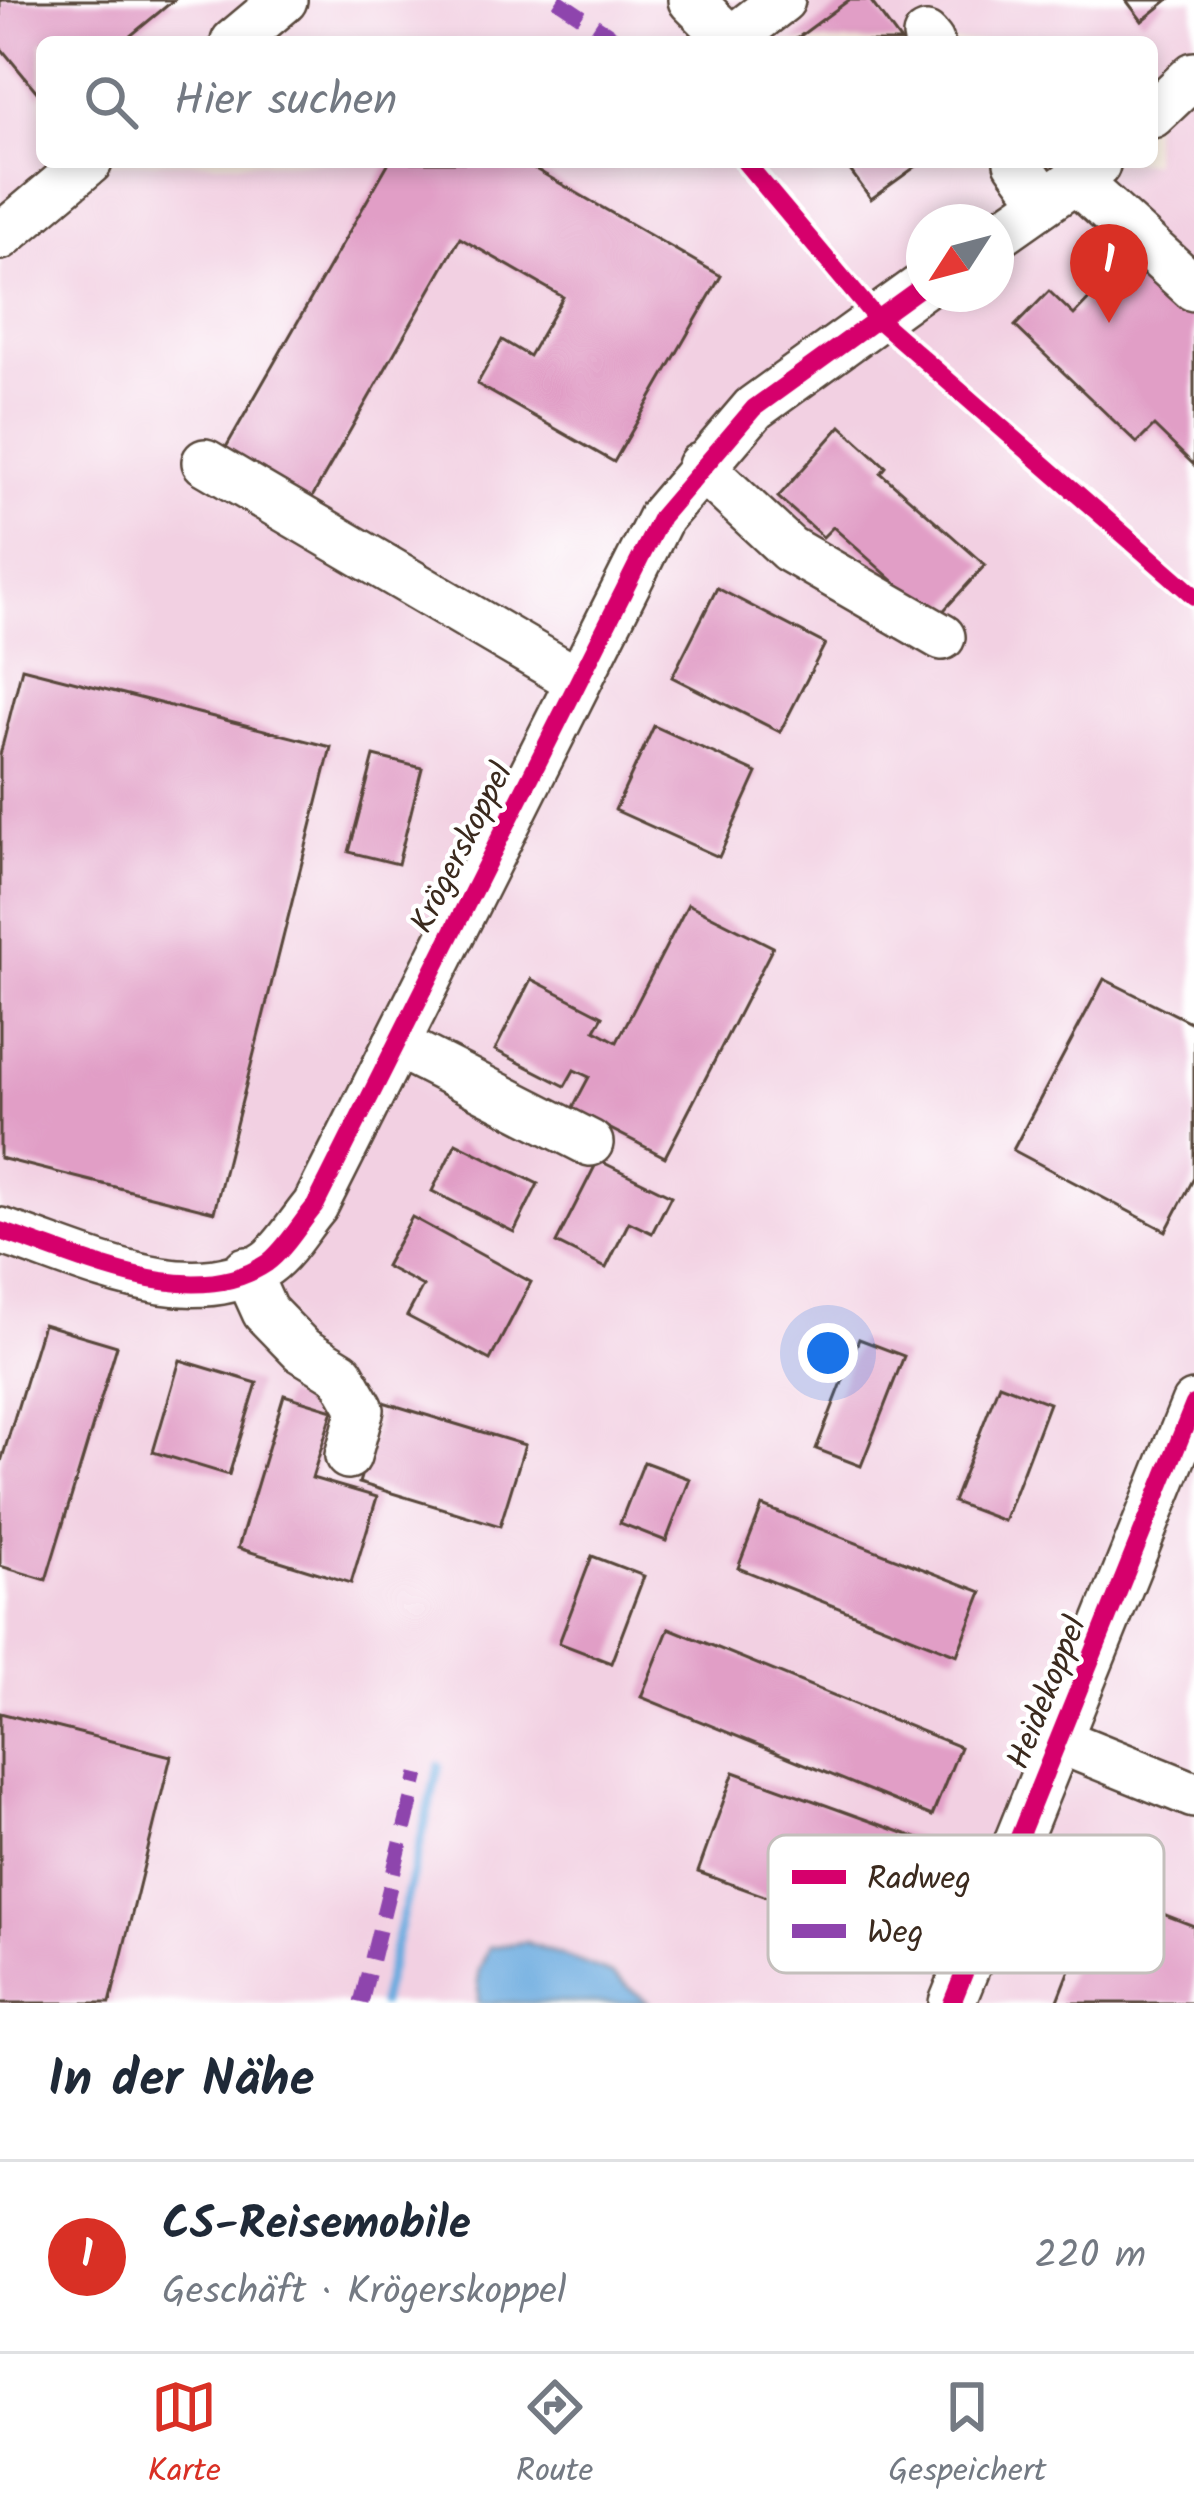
<!DOCTYPE html>
<html lang="de">
<meta charset="utf-8">
<style>
:root{--surface:#fff;--page:#f2f2f3;--text:#1f2937;--muted:#747a83;--line:#e0e1e3;--accent:#d93025}
body{margin:0;font-family:Kalam,sans-serif;background:var(--page);color:var(--text)}
.compass{position:absolute;left:906px;top:204px;width:108px;height:108px;border-radius:50%;background:var(--surface);box-shadow:0 6px 18px #0003;rotate:234deg}
.you{position:absolute;left:828px;top:1353px;width:42px;height:42px;margin:-30px;border:9px solid #fff;border-radius:50%;background:#1a73e8;box-shadow:0 0 0 18px #1a73e833}
.badge{display:grid;place-items:center;width:78px;height:78px;border-radius:50%;background:var(--accent);color:#fff;font-size:39px;font-weight:700}
.pin{position:absolute;translate:-50% -99px;filter:drop-shadow(0 3px 6px #0008)}
.pin::after{content:'';position:absolute;top:63px;width:42px;height:36px;background:inherit;clip-path:polygon(0 0,100% 0,50% 100%)}
.list{margin:0;padding:0;list-style:none}
h2{display:flex;justify-content:space-between;align-items:center;height:156px;margin:0;padding:0 48px;font-size:51px}
h2 small{font-size:39px;font-weight:400;color:var(--muted)}
.list li{display:grid;grid-template-columns:78px 1fr auto;gap:36px;align-items:center;box-sizing:border-box;height:192px;padding:0 48px;border-top:3px solid var(--line)}
.list b{display:block;font-size:45px;white-space:nowrap}
.list p{margin:0;font-size:39px;white-space:nowrap;color:var(--muted)}
.list em{font-size:39px;font-style:normal;color:var(--muted)}
.icon{flex:none;width:66px;height:66px;fill:none;stroke:currentColor;stroke-width:2;stroke-linecap:round;stroke-linejoin:round}
.map{position:relative;flex:none;width:1194px;height:2003px;overflow:hidden}
.search{position:absolute;background:var(--surface);box-shadow:0 6px 18px #0003;left:36px;right:36px;top:36px;height:132px;display:flex;align-items:center;gap:30px;box-sizing:border-box;padding:0 42px;border-radius:18px;color:var(--muted);font-size:45px}
.sheet{height:348px;background:var(--surface)}
nav{display:flex;justify-content:space-around;align-items:center;box-sizing:border-box;height:168px;border-top:3px solid var(--line);background:var(--surface);font-size:33px;color:var(--muted)}
nav a{display:grid;justify-items:center;gap:6px}
nav .on{color:var(--accent)}
.map>svg:first-child{display:block}
</style>
<div class="map">
<svg width="1194" height="2003" viewBox="0 0 1194 2003">
<rect width="100%" height="100%" fill="#fff"/>
<filter id="ink" filterUnits="userSpaceOnUse"><feTurbulence type="fractalNoise" baseFrequency=".00833" numOctaves="2"/><feDisplacementMap in="SourceGraphic" scale="24" xChannelSelector="R" yChannelSelector="G"/><feConvolveMatrix kernelMatrix="1 2 1 2 8 2 1 2 1" color-interpolation-filters="sRGB"/></filter>
<filter id="wash" filterUnits="userSpaceOnUse"><feTurbulence type="fractalNoise" baseFrequency=".004" numOctaves="4" result="noise"/><feDisplacementMap in="SourceGraphic" scale="48" xChannelSelector="R" yChannelSelector="G"/><feGaussianBlur stdDeviation="2.7" result="paint"/><feColorMatrix in="noise" values="0 0 0 0 0 0 0 0 0 0 0 0 0 0 0 0 0 1.4 0 .05"/><feComposite in="paint" operator="in"/></filter>
<g filter="url(#wash)">
<rect width="100%" height="100%" fill="#f9eee0"/>
<!-- built -->
<path fill="#f2d0e2" fill-rule="evenodd" d="M0,0h1194v2003h-1194zM42,42h1110v120h-1110zM924,222h72v72h-72z"/>
<!-- water -->
<polygon fill="#6cabdf" stroke="#546a7e" stroke-width="3" points="525,1942 612,1974 649,2003 478,2003 479,1970 489,1947"/>
<g fill="none" stroke-linecap="round" stroke-linejoin="round">
<!-- stream -->
<polyline stroke="#6cabdf" stroke-width="9" points="381,2003 439,1766"/>
</g>
<g id="blocks">
<!-- building -->
<g fill="#e19ec6">
<polygon points="0,0 174,0 123,42 42,42 42,98 0,47"/>
<polygon points="849,0 870,0 901,42 792,42"/>
<polygon points="1126,0 1168,0 1142,21"/>
<polygon points="389,162 523,162 721,276 614,462 477,384 502,340 529,356 563,297 460,238 307,506 221,456"/>
<polygon points="844,162 922,162 871,199"/>
<polygon points="1151,266 1194,307 1194,465 1154,426 1137,443 1015,326 1049,291 1074,315 1116,271 1132,286"/>
<polygon points="841,426 886,467 881,473 985,565 936,619 833,527 823,537 778,497"/>
<polygon points="717,588 825,644 780,732 672,677"/>
<polygon points="22,668 331,747 214,1212 0,1158 0,755"/>
<polygon points="654,726 757,773 719,857 615,810"/>
<polygon points="374,756 422,768 398,864 349,852"/>
<polygon points="688,904 773,947 665,1157 572,1109 589,1077 574,1070 565,1086 495,1050 531,979 603,1016 595,1030 617,1042"/>
<polygon points="1104,979 1194,1024 1194,1178 1166,1231 1013,1150"/>
<polygon points="456,1143 538,1184 514,1232 432,1191"/>
<polygon points="598,1160 671,1196 652,1233 629,1222 606,1268 556,1243"/>
<polygon points="412,1217 531,1282 490,1360 407,1316 423,1286 385,1266"/>
<polygon points="43,1324 117,1346 46,1580 0,1566 0,1465"/>
<polygon points="859,1339 904,1356 861,1466 816,1449"/>
<polygon points="180,1360 257,1383 229,1475 153,1452"/>
<polygon points="999,1384 1049,1403 1004,1521 953,1502"/>
<polygon points="284,1395 333,1410 312,1478 377,1497 351,1583 238,1548"/>
<polygon points="383,1402 525,1445 500,1526 359,1483"/>
<polygon points="644,1462 690,1479 666,1541 620,1523"/>
<polygon points="762,1506 982,1592 957,1655 738,1568"/>
<polygon points="592,1556 644,1576 611,1663 559,1643"/>
<polygon points="669,1628 960,1747 932,1816 641,1697"/>
<polygon points="0,1713 171,1756 110,2003 0,2003"/>
<polygon points="734,1772 967,1856 956,1886 906,1867 880,1938 698,1872"/>
<polygon points="1101,1890 1194,1926 1194,2003 1057,2003"/>
</g>
</g>
</g>
<g filter="url(#ink)">
<use href="#blocks" fill-opacity="0" stroke="#58473b" stroke-width="3"/>
<g fill="none" stroke-linecap="round" stroke-linejoin="round">
<defs>
<g id="minor">
<polyline points="691,0 727,36 738,34 782,0"/>
<polyline points="926,36 931,42"/>
<polyline points="234,42 284,0"/>
<polyline points="1152,115 1194,75"/>
<polyline points="1017,162 1045,201"/>
<polyline points="1075,180 1194,288"/>
<polyline points="996,236 1097,165"/>
<polyline points="0,237 89,162"/>
<polyline points="205,462 577,680"/>
<polyline points="700,466 789,549 942,637"/>
<polyline points="396,1044 590,1143"/>
<path d="M0,1231c78,24 190,84 267,32 18,-13 34,-41 48,-57l346,-689 93,-109 170,-123"/>
<polyline points="246,1270 265,1312 302,1350 341,1374 361,1409 348,1456"/>
<polyline points="1058,1740 1194,1795"/>
<polyline points="952,2003 1194,1404"/>
</g>
</defs>
<!-- minor casing -->
<use href="#minor" stroke="#58473b" stroke-width="50"/>
<!-- minor -->
<use href="#minor" stroke="#fff" stroke-width="45"/>
<!-- quiet -->
<g stroke="#8e44ad" stroke-width="15" stroke-dasharray="30 15" stroke-linecap="butt">
<polyline points="557,0 620,42"/>
<polyline points="361,2003 418,1774"/>
</g>
<defs>
<g id="cycleway">
<polyline points="745,162 875,317 1194,596"/>
<path d="M0,1231c78,24 190,84 267,32 18,-13 34,-41 48,-57l346,-689 93,-109 170,-123"/>
<polyline points="952,2003 1194,1404"/>
</g>
</defs>
<!-- cycleway casing -->
<use href="#cycleway" stroke="#fff" stroke-width="26"/>
<!-- cycleway -->
<use href="#cycleway" stroke="#d6006c" stroke-width="18"/>
</g>
</g>
<g text-anchor="middle" stroke-width="9" stroke-linejoin="round" paint-order="stroke">
<!-- street labels -->
<g font-size="33" fill="#3b2a1e" stroke="#fff">
<text transform="translate(460 847) rotate(-63)" y="12">Krögerskoppel</text>
<text transform="translate(1045 1692) rotate(-68)" y="12">Heidekoppel</text>
</g>
</g>
<!-- legend -->
<rect x="768" y="1835" width="396" height="138" rx="18" fill="#fff" stroke="#c4bfbc" stroke-width="3"/>
<rect x="792" y="1870" width="54" height="14" fill="#d6006c"/>
<rect x="792" y="1924" width="54" height="14" fill="#8e44ad"/>
<g font-size="33" fill="#3b2a1e">
<text x="867" y="1889">Radweg</text>
<text x="867" y="1943">Weg</text>
</g>
</svg>
<svg class="compass" viewBox="-18 -18 36 36"><path d="M0-13l5 13h-10z" fill="#e53935"/><path d="M0 13l5-13h-10z" fill="#747a83"/></svg>
<div class="you"></div>
<div class="pin badge" style="left:1109px;top:323px">1</div>
<div class="search"><svg class="icon" aria-label="search" viewBox="0 0 24 24"><circle cx="10" cy="10" r="6"/><path d="M15 15l6 6"/></svg>Hier suchen</div>
</div>
<section class="sheet">
<h2>In der Nähe<small></small></h2>
<ul class="list">
<li><span class="badge">1</span><div><b>CS-Reisemobile</b><p>Geschäft · Krögerskoppel</p></div><em>220 m</em></li>
</ul>
</section>
<nav>
<a class="on"><svg class="icon" aria-label="map" viewBox="0 0 24 24"><path d="M3 6l6-2 6 2 6-2v14l-6 2-6-2-6 2zM9 4v14M15 6v14"/></svg>Karte</a>
<a><svg class="icon" aria-label="directions" viewBox="0 0 24 24"><path d="M12 3l9 9-9 9-9-9zM9 14v-3h6M13 9l2 2-2 2"/></svg>Route</a>
<a><svg class="icon" aria-label="saved" viewBox="0 0 24 24"><path d="M7 4h10v16l-5-4-5 4z"/></svg>Gespeichert</a>
</nav>
